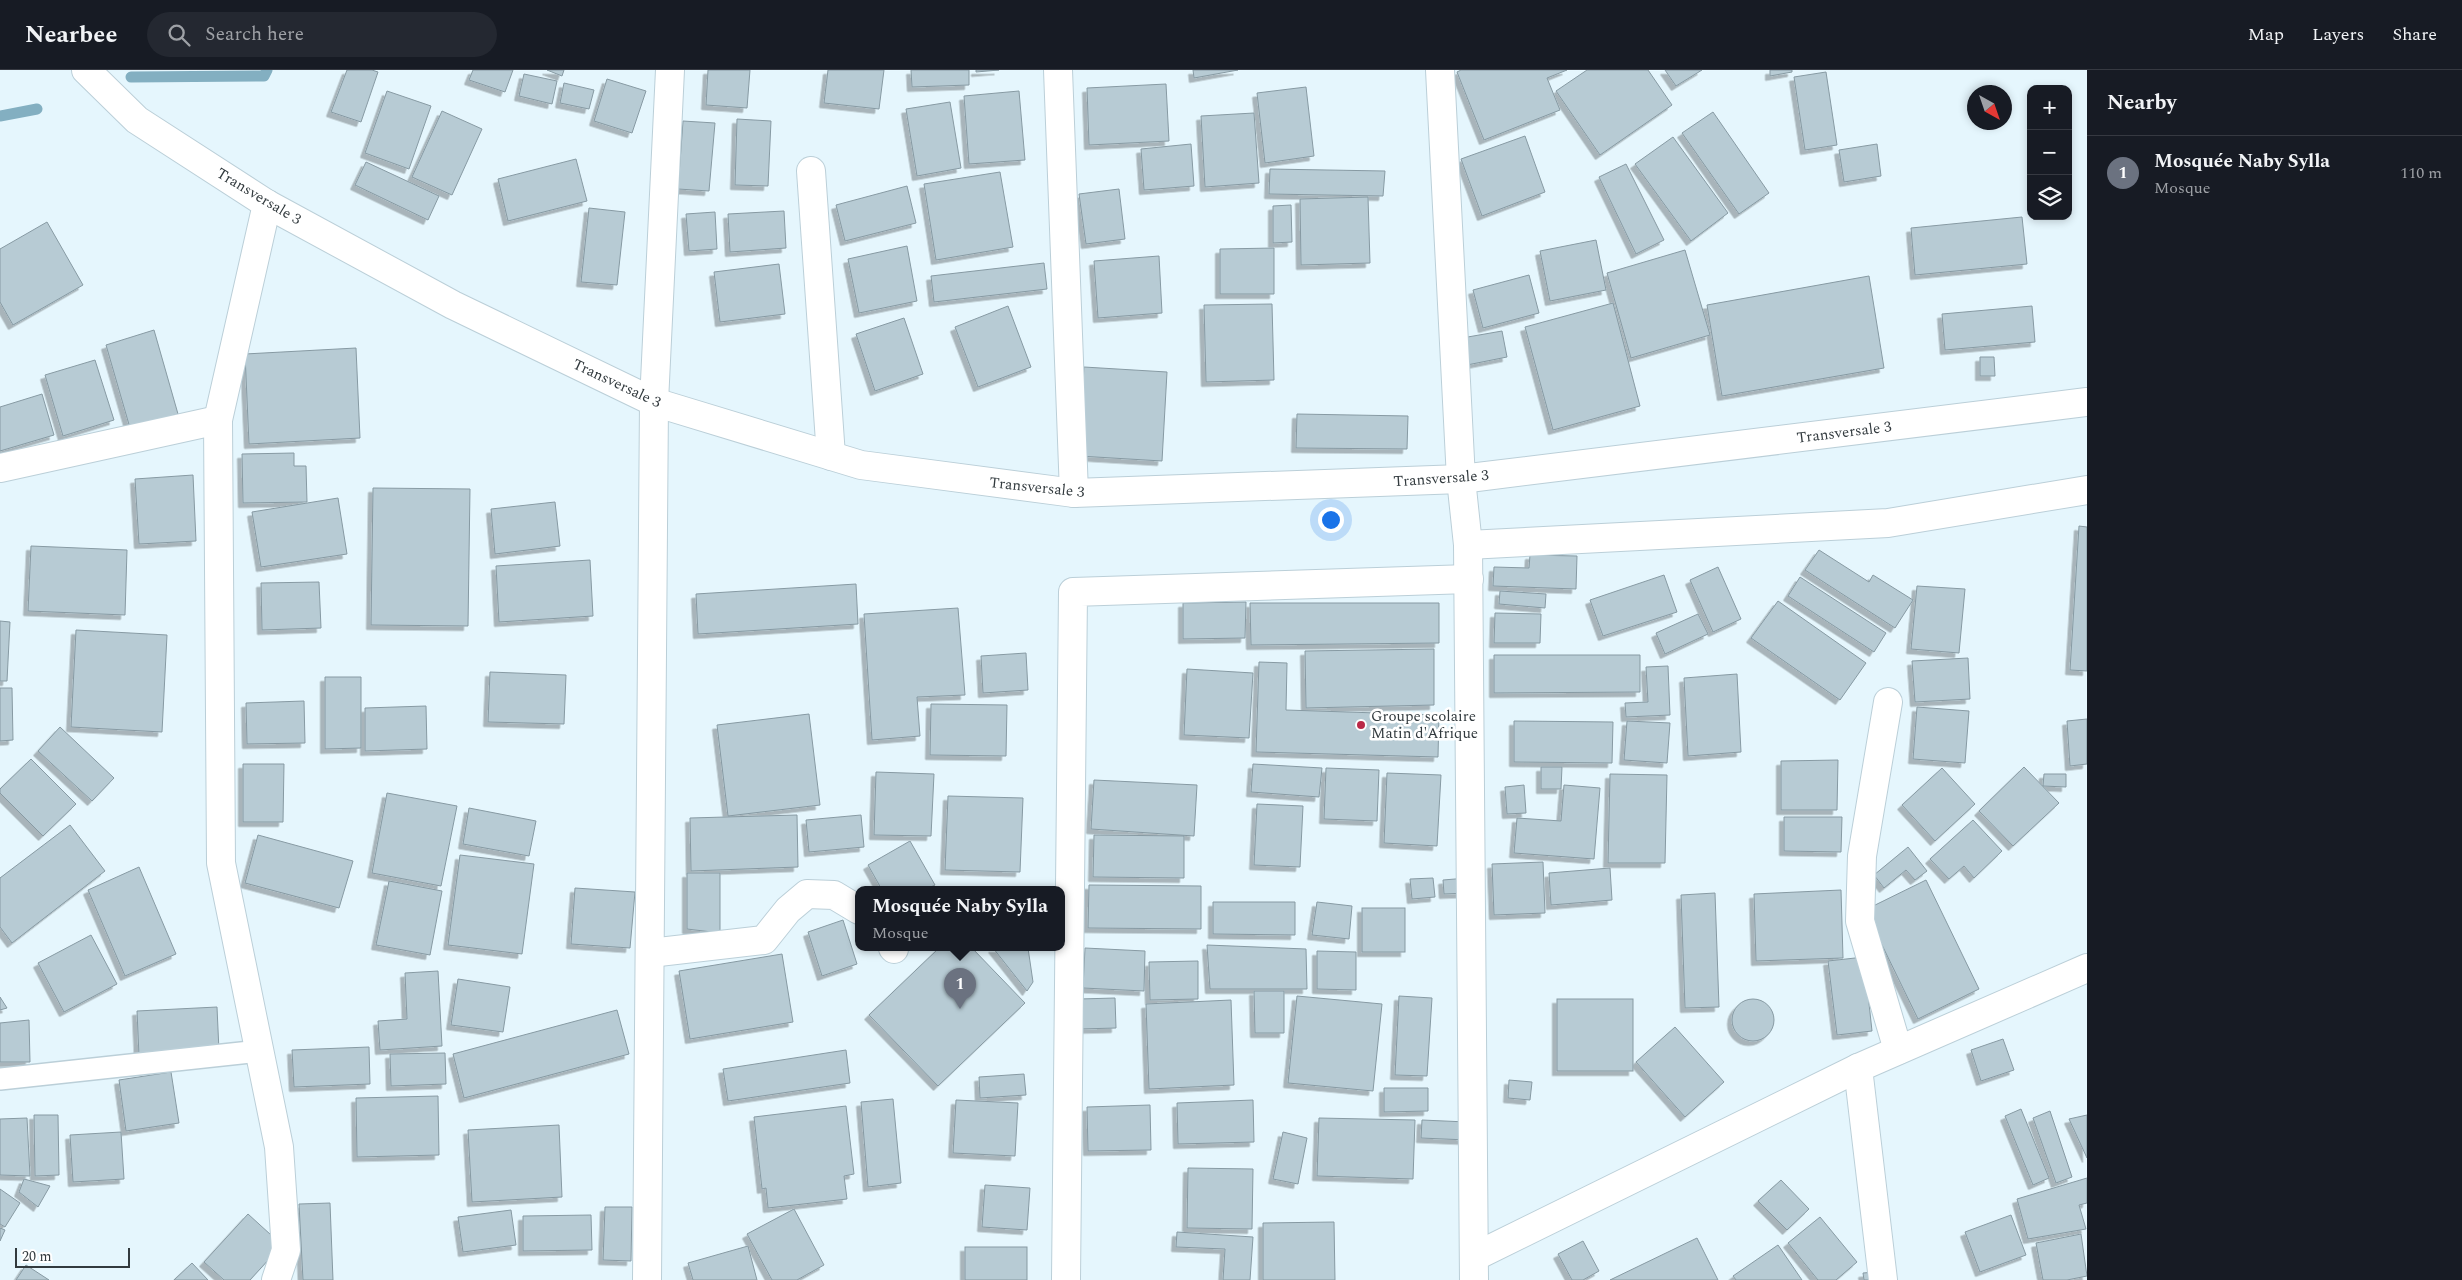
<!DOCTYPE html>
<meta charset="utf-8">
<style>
:root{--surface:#171b24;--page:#242831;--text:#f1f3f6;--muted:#9ea1a6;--line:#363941;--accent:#8c9099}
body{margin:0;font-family:Spectral,serif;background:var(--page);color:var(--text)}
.controls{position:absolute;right:15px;top:15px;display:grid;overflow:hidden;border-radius:10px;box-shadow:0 2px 8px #0003}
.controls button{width:45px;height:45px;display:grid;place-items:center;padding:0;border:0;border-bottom:1px solid var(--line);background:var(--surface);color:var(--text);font:25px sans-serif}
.compass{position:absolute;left:1967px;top:15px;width:45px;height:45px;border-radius:50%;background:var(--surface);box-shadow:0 2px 8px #0003;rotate:140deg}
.scale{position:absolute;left:15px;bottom:12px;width:115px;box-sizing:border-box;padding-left:5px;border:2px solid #323a3e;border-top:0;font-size:14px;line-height:18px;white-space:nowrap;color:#323a3e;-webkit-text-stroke:4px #fff;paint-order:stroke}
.you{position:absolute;left:1330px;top:449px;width:18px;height:18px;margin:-12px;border:4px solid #fff;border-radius:50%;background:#1a73e8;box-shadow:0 0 0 8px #1a73e833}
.badge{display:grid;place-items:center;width:32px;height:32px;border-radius:50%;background:var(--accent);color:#fff;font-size:16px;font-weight:700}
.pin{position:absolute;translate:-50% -41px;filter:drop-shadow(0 1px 2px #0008)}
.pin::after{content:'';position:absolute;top:26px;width:18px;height:15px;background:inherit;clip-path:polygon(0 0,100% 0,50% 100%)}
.popup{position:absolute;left:855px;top:816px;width:210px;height:65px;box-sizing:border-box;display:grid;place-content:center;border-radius:10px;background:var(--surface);filter:drop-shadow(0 1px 4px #0005);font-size:16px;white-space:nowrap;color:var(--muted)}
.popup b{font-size:19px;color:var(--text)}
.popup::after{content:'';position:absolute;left:50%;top:100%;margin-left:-10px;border:10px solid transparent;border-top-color:var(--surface)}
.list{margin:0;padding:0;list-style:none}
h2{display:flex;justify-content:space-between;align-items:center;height:65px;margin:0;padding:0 20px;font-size:21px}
h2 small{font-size:16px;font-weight:400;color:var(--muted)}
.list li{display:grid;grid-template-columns:32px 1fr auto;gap:15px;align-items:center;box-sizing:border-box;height:75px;padding:0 20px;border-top:1px solid var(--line)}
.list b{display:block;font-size:19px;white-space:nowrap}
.list p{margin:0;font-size:16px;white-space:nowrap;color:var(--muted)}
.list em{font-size:16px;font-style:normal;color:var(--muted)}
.icon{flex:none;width:28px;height:28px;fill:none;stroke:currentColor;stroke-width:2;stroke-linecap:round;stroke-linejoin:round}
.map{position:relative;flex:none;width:2087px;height:1210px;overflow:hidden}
header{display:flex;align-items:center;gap:30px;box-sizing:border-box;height:70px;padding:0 25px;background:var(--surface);border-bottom:1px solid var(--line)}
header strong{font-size:24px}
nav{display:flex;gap:28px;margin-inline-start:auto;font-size:18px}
.search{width:350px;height:45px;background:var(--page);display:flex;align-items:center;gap:12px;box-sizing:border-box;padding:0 18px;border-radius:28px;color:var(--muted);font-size:19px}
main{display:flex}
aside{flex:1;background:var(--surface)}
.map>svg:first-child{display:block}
</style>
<header>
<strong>Nearbee</strong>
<div class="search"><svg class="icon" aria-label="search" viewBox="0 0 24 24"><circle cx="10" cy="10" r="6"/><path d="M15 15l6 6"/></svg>Search here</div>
<nav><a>Map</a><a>Layers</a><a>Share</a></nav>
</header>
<main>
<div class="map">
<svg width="2087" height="1210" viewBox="0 0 2087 1210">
<defs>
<filter id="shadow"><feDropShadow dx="-4.5" dy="4.5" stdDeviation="0" flood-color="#0004"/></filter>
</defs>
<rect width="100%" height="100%" fill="#e5f6fd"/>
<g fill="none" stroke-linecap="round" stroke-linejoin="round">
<!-- stream -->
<g stroke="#83afc1" stroke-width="11">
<polyline points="131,7 264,6 267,0"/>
<polyline points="0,46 37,39"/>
</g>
</g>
<!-- building -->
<g fill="#b7cbd4" stroke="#879aa3" filter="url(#shadow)">
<polygon points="347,0 372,0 378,2 361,52 331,42"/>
<polygon points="473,0 513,0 505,22 469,10"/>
<polygon points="547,0 564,0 562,6"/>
<polygon points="708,0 750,0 747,38 706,35"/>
<polygon points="828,0 884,0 879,39 824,33"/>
<polygon points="911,0 969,0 969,15 912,17"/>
<polygon points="976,0 999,0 976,2"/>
<polygon points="1193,0 1238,0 1194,8"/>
<polygon points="1461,0 1567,0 1547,8 1560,40 1484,70 1457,2"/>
<polygon points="1587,0 1648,0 1672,35 1600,85 1556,21"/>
<polygon points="1665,0 1702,0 1676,16"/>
<polygon points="1770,0 1792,0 1792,2 1770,6"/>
<polygon points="1826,2 1837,75 1805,80 1794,7"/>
<polygon points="524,4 557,11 552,34 519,26"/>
<polygon points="607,9 646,21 632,63 594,51"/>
<polygon points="564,13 594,20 589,39 560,33"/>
<polygon points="1166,14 1169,71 1089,75 1087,18"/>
<polygon points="1306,17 1314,86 1265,93 1257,23"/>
<polygon points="387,21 431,36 409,99 365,83"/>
<polygon points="1019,21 1025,90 969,94 964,26"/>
<polygon points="950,32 961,98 917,106 906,39"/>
<polygon points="442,41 482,59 452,125 412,107"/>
<polygon points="1713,42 1769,123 1739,144 1682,63"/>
<polygon points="1254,43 1259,113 1205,117 1201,46"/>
<polygon points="737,49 771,51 768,116 735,115"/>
<polygon points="683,51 715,53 709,121 678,119"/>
<polygon points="1525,66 1545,122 1482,146 1461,89"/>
<polygon points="1673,67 1728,143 1691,171 1635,94"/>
<polygon points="1191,74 1194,116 1144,120 1141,79"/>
<polygon points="1877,74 1881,106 1844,112 1839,80"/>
<polygon points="576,89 587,131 508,151 498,109"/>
<polygon points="366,92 439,126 428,150 355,115"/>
<polygon points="1626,94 1664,170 1636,184 1599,107"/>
<polygon points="1270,99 1385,101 1383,126 1269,124"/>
<polygon points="1000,102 1013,177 936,190 924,114"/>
<polygon points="907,116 916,153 845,171 836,135"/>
<polygon points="1119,119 1125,169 1086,174 1079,124"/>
<polygon points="1368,127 1370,193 1301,195 1300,129"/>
<polygon points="1291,135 1292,172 1273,173 1273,136"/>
<polygon points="589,138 625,142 617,215 581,212"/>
<polygon points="784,141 786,178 730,182 728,144"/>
<polygon points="715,142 717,179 689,181 686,144"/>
<polygon points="2022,147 2027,194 1915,205 1911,158"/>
<polygon points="47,152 83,215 13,255 0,232 0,179"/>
<polygon points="1596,170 1606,220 1550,231 1540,181"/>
<polygon points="907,176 917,231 859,243 848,189"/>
<polygon points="1274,178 1274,224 1220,224 1220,179"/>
<polygon points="1685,180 1710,265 1631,288 1607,203"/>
<polygon points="1159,186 1162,243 1098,248 1094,191"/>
<polygon points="1044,193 1047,219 934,232 931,206"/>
<polygon points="779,194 785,244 720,252 714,202"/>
<polygon points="1529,205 1539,243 1483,258 1473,220"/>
<polygon points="1869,206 1884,298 1722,326 1707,235"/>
<polygon points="1613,233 1640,336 1553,360 1525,257"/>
<polygon points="1272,234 1274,310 1206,312 1204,235"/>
<polygon points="1008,236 1031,297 978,317 955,257"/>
<polygon points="2032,236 2035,272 1945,280 1942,244"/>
<polygon points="904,248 923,304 875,321 856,264"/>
<polygon points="154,260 178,344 130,358 106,275"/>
<polygon points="1502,261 1507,287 1467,295 1462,268"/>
<polygon points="356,278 360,368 249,374 245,284"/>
<polygon points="1980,287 1994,287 1995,306 1980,306"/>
<polygon points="95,290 114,350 63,366 45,305"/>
<polygon points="1084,297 1167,302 1162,391 1079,386"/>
<polygon points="42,324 54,365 0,381 0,337"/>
<polygon points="1297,344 1408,346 1407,379 1296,378"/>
<polygon points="294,383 294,396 306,396 307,432 243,433 242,384"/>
<polygon points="193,405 196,471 139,474 135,409"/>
<polygon points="373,418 470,419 468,556 371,555"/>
<polygon points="338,428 347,484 261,497 252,442"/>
<polygon points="555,432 560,476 495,484 491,439"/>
<polygon points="2079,456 2087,457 2087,601 2070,600"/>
<polygon points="31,476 127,480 125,545 28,541"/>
<polygon points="1819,480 1869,512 1873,505 1913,530 1895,558 1805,500"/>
<polygon points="1530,485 1577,486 1576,519 1493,516 1494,497 1529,498"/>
<polygon points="590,490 593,546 499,552 496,496"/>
<polygon points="1718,497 1741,549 1713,562 1690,510"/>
<polygon points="1664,505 1677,542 1603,566 1590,530"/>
<polygon points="1800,507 1886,563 1874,582 1788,526"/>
<polygon points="319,512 321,558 262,560 261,513"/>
<polygon points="856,514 858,554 698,564 696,524"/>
<polygon points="1917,516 1965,519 1959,583 1911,579"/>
<polygon points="1500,521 1546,524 1545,538 1499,534"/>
<polygon points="1778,531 1866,593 1840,630 1751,568"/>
<polygon points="1246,532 1245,568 1183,569 1183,533"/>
<polygon points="1250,533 1439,533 1439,573 1251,575"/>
<polygon points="958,538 965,625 917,627 920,666 872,670 864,544"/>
<polygon points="1495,543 1541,544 1540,573 1494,573"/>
<polygon points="1698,544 1708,564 1665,584 1656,563"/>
<polygon points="0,551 10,552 7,611 0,611"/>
<polygon points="76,560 167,565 162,662 71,657"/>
<polygon points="1434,579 1434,635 1306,638 1305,581"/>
<polygon points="1026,583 1028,620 983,623 981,586"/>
<polygon points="1494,585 1640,585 1640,622 1494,623"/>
<polygon points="1968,588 1970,629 1915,632 1912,591"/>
<polygon points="1259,592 1287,593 1286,640 1439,645 1438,687 1256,682"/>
<polygon points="1668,596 1670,645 1626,647 1625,633 1648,632 1646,597"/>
<polygon points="1187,599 1253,603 1249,668 1184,665"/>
<polygon points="490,602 566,605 564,654 488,652"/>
<polygon points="1737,604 1741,682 1688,686 1684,608"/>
<polygon points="325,607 361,607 361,678 325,679"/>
<polygon points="0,618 12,618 13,670 0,671"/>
<polygon points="304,631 305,673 247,674 246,633"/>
<polygon points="931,634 1007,635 1006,686 930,685"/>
<polygon points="426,636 427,679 365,681 365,638"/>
<polygon points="1917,637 1969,641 1965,693 1913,689"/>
<polygon points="809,644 820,735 728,746 717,655"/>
<polygon points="2087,649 2087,694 2070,696 2067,651"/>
<polygon points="1514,651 1613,652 1612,693 1514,692"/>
<polygon points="1627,651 1670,653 1667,693 1624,690"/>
<polygon points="60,657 114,708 92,731 38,681"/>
<polygon points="31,689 76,734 43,766 0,723 0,719"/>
<polygon points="1838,690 1837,740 1781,740 1781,691"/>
<polygon points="243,694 284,694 283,752 243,752"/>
<polygon points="1253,694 1322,698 1319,727 1251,722"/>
<polygon points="1541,697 1562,697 1561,719 1541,719"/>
<polygon points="2024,697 2059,733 2013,776 1979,741"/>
<polygon points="1326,698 1379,700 1377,751 1324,749"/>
<polygon points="1942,698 1975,734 1935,771 1902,735"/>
<polygon points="876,702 934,704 931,766 874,765"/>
<polygon points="1387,703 1441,705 1437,776 1384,773"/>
<polygon points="1610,704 1667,705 1665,793 1608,793"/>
<polygon points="2044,704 2066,704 2066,717 2043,716"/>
<polygon points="1094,710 1197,715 1194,766 1091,759"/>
<polygon points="1524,715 1526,743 1507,744 1505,717"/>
<polygon points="1564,715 1600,718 1594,789 1514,783 1517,748 1561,751"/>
<polygon points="387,723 457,736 441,816 372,803"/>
<polygon points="948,726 1023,728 1020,802 945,800"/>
<polygon points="1257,734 1303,736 1300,797 1254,795"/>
<polygon points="469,738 536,751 529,786 463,774"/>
<polygon points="797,745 798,797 691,801 690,748"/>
<polygon points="861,745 864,777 809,782 806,750"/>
<polygon points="1784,747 1842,747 1841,782 1784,781"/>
<polygon points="1973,750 2002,781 1974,808 1964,796 1949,809 1930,789"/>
<polygon points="70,755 105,801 12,873 0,857 0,808"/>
<polygon points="258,765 353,791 339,838 245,813"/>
<polygon points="1094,765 1184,766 1184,808 1093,807"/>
<polygon points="910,771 935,815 925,820 882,820 868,795"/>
<polygon points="1908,777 1927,801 1915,810 1906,800 1884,818 1874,805"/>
<polygon points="460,785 534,794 522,884 448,875"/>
<polygon points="1543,792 1545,843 1494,845 1492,794"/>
<polygon points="139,797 176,884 125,906 88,820"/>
<polygon points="1610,798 1612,830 1551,835 1549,803"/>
<polygon points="687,803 720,803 720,863 687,859"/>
<polygon points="1433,808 1435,827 1412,829 1410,809"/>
<polygon points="1467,808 1468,823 1444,824 1443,810"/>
<polygon points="1926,810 1979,919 1918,949 1865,840"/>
<polygon points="389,811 442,821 430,885 376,875"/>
<polygon points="1089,815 1201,816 1201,859 1088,858"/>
<polygon points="575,818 635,822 630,878 571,874"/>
<polygon points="1841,820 1843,888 1756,891 1754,824"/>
<polygon points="1715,823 1719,937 1685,938 1681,825"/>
<polygon points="1213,832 1295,832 1295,865 1213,864"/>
<polygon points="1317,832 1352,836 1349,869 1312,865"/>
<rect x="1362" y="838" width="43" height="44"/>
<polygon points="843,850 857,894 822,906 808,862"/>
<polygon points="91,865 117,914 64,942 38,893"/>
<polygon points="1207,875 1306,879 1307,919 1210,919"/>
<polygon points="939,878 972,878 1025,933 938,1016 869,945"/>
<polygon points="993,878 1028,878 1033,912 1027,921"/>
<polygon points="1085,878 1145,881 1144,921 1083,918"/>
<polygon points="1317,881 1356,882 1356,920 1317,919"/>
<polygon points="782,884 793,952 690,969 679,901"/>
<polygon points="1864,887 1872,961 1837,965 1828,891"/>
<polygon points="1198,891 1198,929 1150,930 1149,892"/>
<polygon points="438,901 442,976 380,980 378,951 407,949 405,903"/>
<polygon points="458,909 510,917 503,962 451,955"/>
<polygon points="1254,921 1284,921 1284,963 1255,963"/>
<polygon points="1297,926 1382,934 1373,1021 1288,1013"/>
<polygon points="1399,926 1432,928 1427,1006 1395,1005"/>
<polygon points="0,927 7,938 0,940"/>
<polygon points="1115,928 1116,958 1080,959 1079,929"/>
<circle cx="1753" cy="950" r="21"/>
<rect x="1557" y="929" width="76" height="72"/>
<polygon points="1231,930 1234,1015 1149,1019 1146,934"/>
<polygon points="217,937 219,981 139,986 137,941"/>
<polygon points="617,940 629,984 464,1028 453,984"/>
<polygon points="29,950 30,992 0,992 0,953"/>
<polygon points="1675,957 1724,1012 1685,1047 1636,992"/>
<polygon points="2003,969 2014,1000 1981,1011 1971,980"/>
<polygon points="369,977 370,1014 294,1017 292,980"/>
<polygon points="846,980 850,1013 728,1031 723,999"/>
<polygon points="445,983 446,1014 391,1016 390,984"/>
<polygon points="171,1002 179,1053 126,1061 119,1010"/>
<polygon points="1024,1004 1026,1025 980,1028 979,1007"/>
<polygon points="1509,1010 1532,1012 1530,1030 1508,1028"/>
<polygon points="1384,1018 1428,1018 1428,1041 1384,1042"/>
<polygon points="438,1026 439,1085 357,1087 356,1028"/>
<polygon points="893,1029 901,1113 868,1117 861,1032"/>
<polygon points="956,1030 1018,1033 1015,1086 953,1083"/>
<polygon points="1253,1030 1254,1072 1178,1074 1177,1033"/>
<polygon points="1150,1035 1151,1080 1088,1081 1087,1037"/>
<polygon points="846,1036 854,1104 844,1106 847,1129 768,1138 766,1118 762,1119 754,1047"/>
<polygon points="2021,1039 2049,1108 2033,1115 2005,1046"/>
<polygon points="2050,1041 2072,1107 2056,1113 2033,1048"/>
<polygon points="34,1045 58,1045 59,1105 35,1106"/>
<polygon points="2087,1045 2087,1088 2069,1049"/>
<polygon points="27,1048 30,1106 0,1105 0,1049"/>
<polygon points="1319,1048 1415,1050 1413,1109 1317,1106"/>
<polygon points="1422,1050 1467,1052 1467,1070 1421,1068"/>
<polygon points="559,1055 562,1127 472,1132 468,1060"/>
<polygon points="121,1062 124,1109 73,1112 70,1065"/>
<polygon points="1283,1062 1307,1068 1298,1114 1273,1109"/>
<polygon points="1188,1098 1253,1099 1252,1159 1187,1158"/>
<polygon points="2087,1108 2087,1133 2079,1135 2086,1159 2028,1169 2017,1129"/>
<polygon points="24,1109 50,1116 38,1137 19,1122"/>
<polygon points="1781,1110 1809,1139 1787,1160 1758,1131"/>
<polygon points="985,1115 1030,1118 1027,1160 982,1157"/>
<polygon points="0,1119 20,1133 5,1157 0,1154"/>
<polygon points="330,1133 333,1210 303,1210 299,1134"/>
<polygon points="605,1137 632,1137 631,1191 603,1190"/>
<polygon points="794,1139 824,1195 797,1210 772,1210 747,1164"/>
<polygon points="511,1140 516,1175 463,1182 458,1147"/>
<polygon points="248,1144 282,1175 250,1210 224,1210 204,1192"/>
<polygon points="591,1145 592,1180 523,1181 523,1146"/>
<polygon points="2011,1145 2026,1185 1980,1202 1965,1162"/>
<polygon points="1820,1147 1857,1192 1836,1210 1818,1210 1788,1173"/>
<polygon points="1334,1152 1335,1210 1263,1210 1263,1153"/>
<polygon points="0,1158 5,1160 0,1171"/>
<polygon points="1177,1162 1253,1167 1250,1210 1223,1210 1225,1179 1176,1177"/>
<polygon points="2081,1164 2087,1206 2067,1210 2043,1210 2036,1173"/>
<polygon points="1697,1168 1718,1210 1610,1210"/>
<polygon points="1583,1171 1599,1201 1583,1210 1572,1210 1558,1184"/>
<polygon points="1778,1175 1802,1210 1736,1210 1733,1206"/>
<polygon points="748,1176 757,1210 693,1210 688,1193"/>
<rect x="965" y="1177" width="62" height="33"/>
<polygon points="192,1193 208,1210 174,1210"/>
<polygon points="26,1195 49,1210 16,1210"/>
<polygon points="1876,1202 1877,1210 1864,1210 1863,1203"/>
</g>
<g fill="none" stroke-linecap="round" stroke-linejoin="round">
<defs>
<polyline id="lane" points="0,1009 260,981"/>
<g id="street">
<polyline points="1058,0 1074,423"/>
<polyline points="1440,0 1461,409 1468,475 1474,1210"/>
<polyline points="811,101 831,386"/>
<polyline points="267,134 218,350 221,793 279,1077 286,1180 276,1210"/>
<polyline points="0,398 218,350"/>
<polyline points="1468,475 1888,453 2087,420"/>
<polyline points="1888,632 1862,786 1860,851 1898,980"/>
<polyline points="893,878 894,879"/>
<polyline points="650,883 764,870 788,840 807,824 834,825 859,840"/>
<polyline points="1858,998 1883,1210"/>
<polyline points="1474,1187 1858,998 2087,898"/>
<polyline points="647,1210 654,332 670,0"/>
<polyline points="1066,1210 1073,522 1469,509"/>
</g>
<polyline id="secondary" points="86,0 137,50 267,134 453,235 654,332 861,395 1074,423 1461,409 2087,332"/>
</defs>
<!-- lane casing -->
<use href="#lane" stroke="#bbcfd8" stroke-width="24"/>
<!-- street casing -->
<use href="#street" stroke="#bbcfd8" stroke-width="30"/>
<!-- secondary casing -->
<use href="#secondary" stroke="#bbcfd8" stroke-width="30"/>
<!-- lane -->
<use href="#lane" stroke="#fff" stroke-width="21"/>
<!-- street -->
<use href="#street" stroke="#fff" stroke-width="28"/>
<!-- secondary -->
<use href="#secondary" stroke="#fff" stroke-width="28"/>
</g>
<!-- markers -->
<circle fill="#ba2947" stroke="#fff" stroke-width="2" cx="1361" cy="655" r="5"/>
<g text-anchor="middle" stroke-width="5" stroke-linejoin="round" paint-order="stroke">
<!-- street labels -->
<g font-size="15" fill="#323a3e" stroke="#fff">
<text transform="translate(259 126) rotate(31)" y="5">Transversale 3</text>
<text transform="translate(617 313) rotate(25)" y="5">Transversale 3</text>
<text transform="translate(1844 362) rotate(-7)" y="5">Transversale 3</text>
<text transform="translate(1441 408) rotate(-4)" y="5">Transversale 3</text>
<text transform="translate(1037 417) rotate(6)" y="5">Transversale 3</text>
</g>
<!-- poi labels -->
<g font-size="15" fill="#323a3e" stroke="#fff" text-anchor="start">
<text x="1371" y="651">Groupe scolaire<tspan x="1371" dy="17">Matin d'Afrique</tspan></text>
</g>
</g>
</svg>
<div class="controls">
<button>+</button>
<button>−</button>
<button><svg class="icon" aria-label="layers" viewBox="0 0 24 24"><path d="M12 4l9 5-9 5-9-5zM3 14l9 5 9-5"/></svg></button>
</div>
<svg class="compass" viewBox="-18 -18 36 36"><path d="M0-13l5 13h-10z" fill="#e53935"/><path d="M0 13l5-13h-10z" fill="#9ea1a6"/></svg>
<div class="scale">20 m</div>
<div class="you"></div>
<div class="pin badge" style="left:960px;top:939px;background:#6b7280">1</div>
<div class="popup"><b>Mosquée Naby Sylla</b>Mosque</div>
</div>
<aside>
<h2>Nearby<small></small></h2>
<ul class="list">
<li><span class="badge" style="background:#6b7280">1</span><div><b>Mosquée Naby Sylla</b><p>Mosque</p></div><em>110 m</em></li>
</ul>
</aside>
</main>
